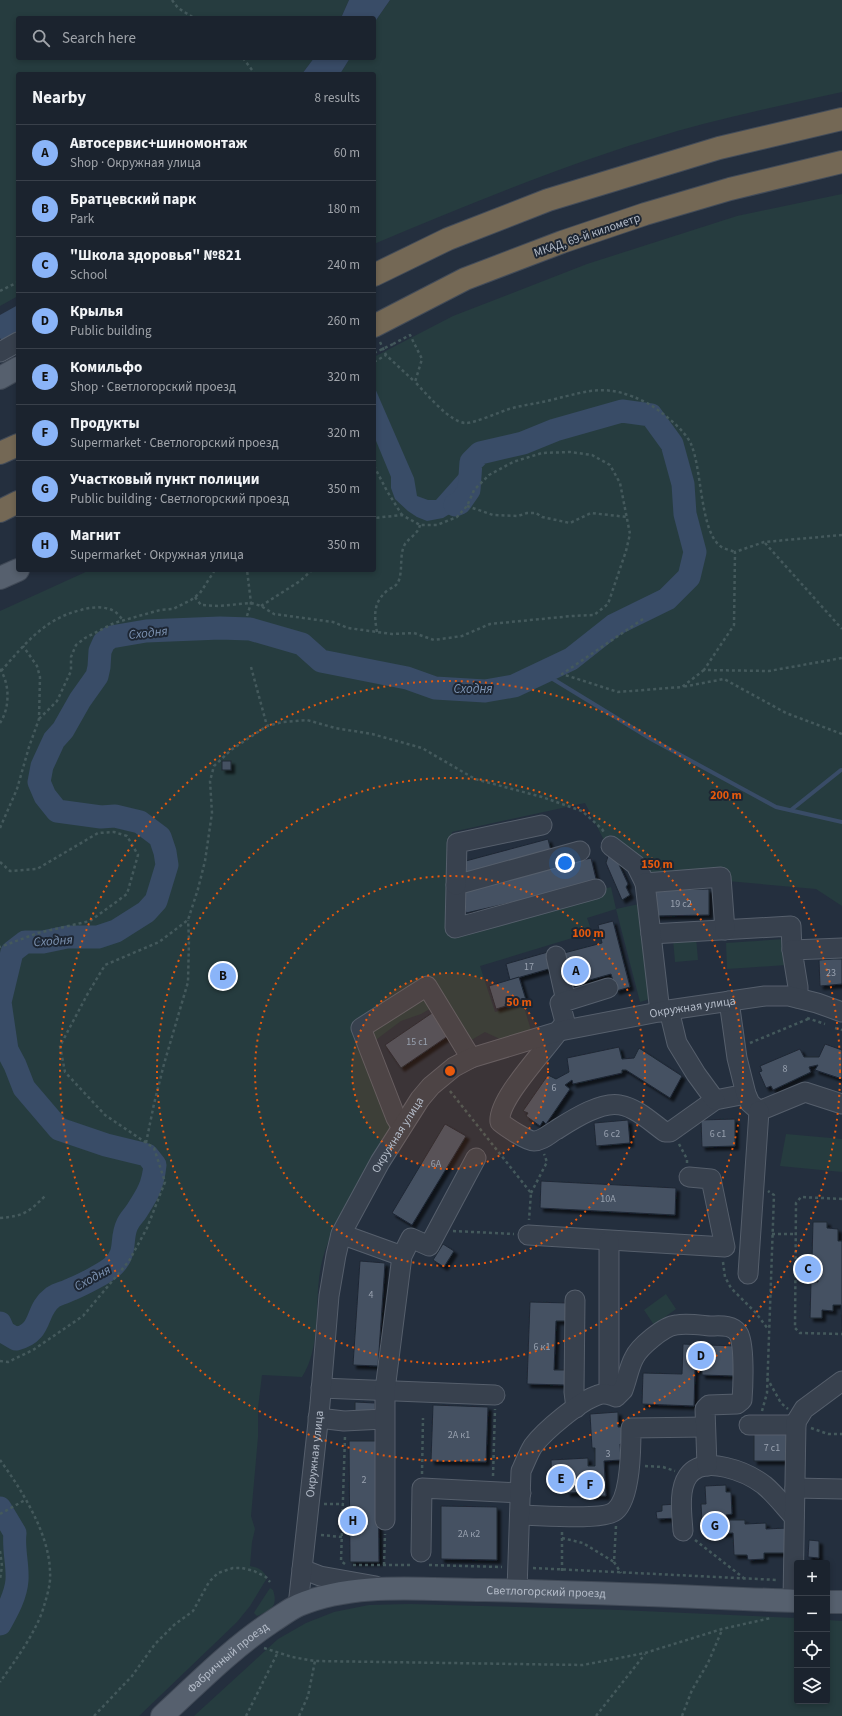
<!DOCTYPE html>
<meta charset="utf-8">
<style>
:root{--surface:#1b232e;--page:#242b36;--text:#f1f3f6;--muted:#a0a4aa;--line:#39404a;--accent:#8ab4f8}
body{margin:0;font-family:"Source Sans 3",sans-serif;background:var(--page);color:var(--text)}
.controls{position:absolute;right:12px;bottom:12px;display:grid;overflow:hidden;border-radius:4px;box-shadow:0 2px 6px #0003}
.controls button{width:36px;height:36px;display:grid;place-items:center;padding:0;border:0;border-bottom:1px solid var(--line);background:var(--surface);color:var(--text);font:20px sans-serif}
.you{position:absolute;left:565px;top:863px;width:14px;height:14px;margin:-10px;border:3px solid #fff;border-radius:50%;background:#1a73e8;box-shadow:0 0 0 6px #1a73e833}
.badge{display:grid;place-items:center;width:26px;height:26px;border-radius:50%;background:var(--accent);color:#111;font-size:13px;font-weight:700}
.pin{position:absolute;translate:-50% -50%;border:2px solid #fff;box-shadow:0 1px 4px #0006}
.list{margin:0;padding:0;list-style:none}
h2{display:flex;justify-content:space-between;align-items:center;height:52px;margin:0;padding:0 16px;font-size:17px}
h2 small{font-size:13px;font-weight:400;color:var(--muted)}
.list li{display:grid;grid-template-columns:26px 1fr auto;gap:12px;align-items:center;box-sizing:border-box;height:56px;padding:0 16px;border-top:1px solid var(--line)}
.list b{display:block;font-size:15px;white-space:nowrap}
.list p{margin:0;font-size:13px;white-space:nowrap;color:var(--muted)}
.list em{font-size:13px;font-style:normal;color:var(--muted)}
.icon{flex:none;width:22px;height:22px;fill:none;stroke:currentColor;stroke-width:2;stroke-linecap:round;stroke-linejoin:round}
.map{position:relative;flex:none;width:842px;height:1716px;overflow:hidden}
.search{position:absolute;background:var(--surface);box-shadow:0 2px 6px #0003;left:16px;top:16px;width:360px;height:44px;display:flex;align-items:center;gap:10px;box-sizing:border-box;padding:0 14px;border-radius:4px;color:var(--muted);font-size:15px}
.panel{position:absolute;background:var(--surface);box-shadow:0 2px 6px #0003;left:16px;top:72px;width:360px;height:500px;border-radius:4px}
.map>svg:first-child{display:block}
</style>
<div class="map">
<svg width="842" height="1716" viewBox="0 0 842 1716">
<defs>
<filter id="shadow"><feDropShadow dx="3.5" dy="3.5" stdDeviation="1" flood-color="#0009"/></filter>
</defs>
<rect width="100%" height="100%" fill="#242f3e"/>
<!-- green -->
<g fill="#263c3f">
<polygon points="0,0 349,0 341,18 18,18 18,58 314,58 302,74 18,74 18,296 0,306"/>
<path d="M390,0h452v92c-46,10 -93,20 -139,32 -113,30 -221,75 -329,120v-170h-34l10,-16h24v-35z"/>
<path d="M842,194v712l-26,-17 -168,-15 -40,-26 -23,-45 -133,29 -4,101 163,-46 5,22 23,-5 14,94 -13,4 -24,-93 -29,9 5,14 -112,34 15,46 28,-8 8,26 -31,9 -15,-7 -17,10 -28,-39 -19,11 -20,7 -28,21 -13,12 44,55c-21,32 -41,63 -58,96 -10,18 -19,37 -24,56 -9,38 1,83 -20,116l-40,-2 -4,33v29l-7,79 4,13 -3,13 -2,24c8,2 13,3 17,12l-17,28 -13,16 -98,94h-139v-1105l90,-41h284v-213l79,-41 134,-52 150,-48z"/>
<polygon points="696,937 698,960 675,962 673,939"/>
<polygon points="784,939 786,965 727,969 726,943"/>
<polygon points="786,1134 842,1139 842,1172 780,1166"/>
<polygon points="666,1294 676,1309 654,1325 644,1310"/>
<path d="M270,1588l3,2c5,16 -1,20 -16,26l-3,-3 1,-2z"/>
<polygon points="409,1604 620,1610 797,1618 797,1701 827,1701 827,1620 842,1621 842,1716 194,1716 278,1639 306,1623 334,1612 369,1605"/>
</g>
<!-- water -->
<g fill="#394c67">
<polygon points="349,0 390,0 374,23 374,18 341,18"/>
<polygon points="314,58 350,58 340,74 302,74"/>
<polygon points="18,305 18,335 3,343 0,338 0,315"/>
<polygon points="374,386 414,478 417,496 428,500 436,500 460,473 475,485 468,499 458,509 443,518 427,521 417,517 408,511 395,499 391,488 391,477 374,436"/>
</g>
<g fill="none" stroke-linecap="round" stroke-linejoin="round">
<!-- stream -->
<g stroke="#394c67" stroke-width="4">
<polyline points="543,673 651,739 776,807 842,822"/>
<polyline points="791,810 841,770"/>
</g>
<!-- river -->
<g stroke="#394c67" stroke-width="23">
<path d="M0,1323l4,9 12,7c28,-7 18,-28 37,-42 5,-3 13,-5 19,-8 10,-4 33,-16 40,-22 16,-14 8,-27 15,-42 2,-5 6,-9 9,-13 11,-17 17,-26 19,-47l-8,-10 -41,-10 -47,-16 -35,-41 -9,-23 -8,-15 -7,-48 12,-50 13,-10h18l24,-5h31l18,-6 30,-19 10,-11 11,-36 -2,-13 -5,-15 -20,-15 -25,-6 -14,1 -44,-6 -12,-15 -6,-14 3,-16 12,-26 9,-10 17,-30 17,-24 2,-9 1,-16 4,-9 7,-5 35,-6 74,-3 30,1 52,15 19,17 86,17 28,10 50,3 29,-5 57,-27 43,-34 53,-26 22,-22 6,-25 -10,-38 -2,-30 -11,-40 -21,-29 -29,-4 -67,19 -32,13 -43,10 -9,9 -2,28 -9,13 -5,2"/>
<path d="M0,1508l15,25c-2,16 3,31 2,47 -1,15 -9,30 -17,44"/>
</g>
</g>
<!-- building -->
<g fill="#455162" stroke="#1f2835" filter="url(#shadow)">
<rect x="222" y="761" width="9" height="9"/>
<polygon points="548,839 551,851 465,874 462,862"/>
<polygon points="610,853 615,856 628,884 626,887 630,895 622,900 606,863 608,856"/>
<polygon points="591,858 597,883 466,913 460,889"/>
<polygon points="709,889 709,915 653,916 653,890"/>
<polygon points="613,921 630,987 616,991 611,974 572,985 564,953 602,943 598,925"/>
<polygon points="548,952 552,968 510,980 506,964"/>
<polygon points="833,959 842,959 842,984 820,986 819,960"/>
<polygon points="519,977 526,1000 496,1009 489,986"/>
<polygon points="432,1013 448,1036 401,1068 385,1045"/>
<polygon points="825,1044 842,1050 842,1079 815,1070 818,1065 809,1067 811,1072 773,1090 771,1086 766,1088 759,1072 762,1071 760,1066 800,1049 804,1057 819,1057"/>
<polygon points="619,1047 622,1059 634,1058 639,1048 682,1076 670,1098 626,1070 622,1070 622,1073 573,1084 572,1080 565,1085 570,1089 546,1124 543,1121 540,1126 526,1116 528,1113 523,1111 548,1075 556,1079 569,1072 567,1058"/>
<polygon points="735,1119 735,1146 702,1147 701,1120"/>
<polygon points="628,1120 630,1143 596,1146 594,1123"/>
<polygon points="445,1124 466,1136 412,1225 392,1213"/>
<polygon points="541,1181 676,1188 675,1215 540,1208"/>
<polygon points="813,1222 827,1222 827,1228 838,1229 838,1241 842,1241 842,1331 841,1305 833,1305 833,1311 822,1310 822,1318 810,1318 811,1282 818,1282 818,1260 812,1260"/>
<polygon points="443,1244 454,1251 444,1267 433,1260"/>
<polygon points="360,1261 385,1263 378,1366 353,1365"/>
<polygon points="530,1302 569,1303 569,1321 556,1321 554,1370 567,1370 566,1385 527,1384"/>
<polygon points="683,1344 735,1346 735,1376 702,1375 702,1370 695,1370 694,1406 642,1404 643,1373 682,1374"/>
<polygon points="355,1402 375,1403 375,1415 355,1415"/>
<polygon points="433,1405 488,1407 486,1462 431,1461"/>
<polygon points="618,1412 618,1427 625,1427 625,1444 620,1444 621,1460 604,1461 606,1496 591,1496 591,1492 567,1493 567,1487 552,1487 551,1460 588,1458 588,1466 595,1466 595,1448 592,1448 590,1414"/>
<rect x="754" y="1433" width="35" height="28"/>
<polygon points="349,1441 378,1441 379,1562 350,1562"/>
<polygon points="726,1485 726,1492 731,1492 732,1514 726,1515 726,1520 745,1520 745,1524 766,1523 766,1529 787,1528 788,1553 764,1553 764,1559 748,1560 747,1555 734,1555 733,1533 708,1534 708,1520 702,1521 701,1504 706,1504 705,1486"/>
<polygon points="676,1504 677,1518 657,1519 656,1512 662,1511 662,1505"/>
<polygon points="441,1506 497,1507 497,1560 441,1559"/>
<polygon points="809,1540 819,1541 819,1558 808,1557"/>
</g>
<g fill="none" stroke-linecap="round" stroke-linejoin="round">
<defs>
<g id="minor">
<polyline points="0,352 18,342"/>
<polyline points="611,846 636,865 645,883"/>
<polyline points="580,851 456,885 455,928 596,889"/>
<polyline points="456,885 457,843 542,825"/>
<polyline points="651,934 791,926 792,950"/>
<polyline points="556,956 566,1001"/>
<path d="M608,988l-48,15 5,19c-14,23 -68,76 -65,100 6,5 27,19 34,19 8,0 15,-7 22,-11 16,-10 45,-29 64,-25 17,3 31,17 45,27h5l45,-32 31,-6"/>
<polyline points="798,998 798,987 792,950 842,948"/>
<polyline points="729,1001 737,1058 746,1094 750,1103 759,1111 805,1092 842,1104"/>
<polyline points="669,1010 677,1043 696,1074 715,1100"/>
<polyline points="660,1012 645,883 721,877 725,930"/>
<polyline points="401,1126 396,1118 361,1028 427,986 471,1058"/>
<polyline points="341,1234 402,1256"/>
<polyline points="528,1235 725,1247 711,1179 689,1177"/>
<polyline points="609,1241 609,1394"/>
<polyline points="748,1274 759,1111"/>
<polyline points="575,1300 574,1392 576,1408"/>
<polyline points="321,1388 495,1395"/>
<polyline points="318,1418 344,1421 384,1419"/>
<polyline points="749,1425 796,1425"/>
<polyline points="795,1488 842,1489"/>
<path d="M520,1515c19,0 83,6 95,-4 16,-13 16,-64 16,-83l74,-1"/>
<polyline points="385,1520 385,1390 402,1256 411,1238 429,1246 476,1158"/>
<path d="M683,1531c-1,-16 -5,-41 5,-55 16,-22 59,-4 76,9 11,9 20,21 30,32"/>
<polyline points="421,1552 422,1488 521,1493"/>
<polyline points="302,1569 320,1576 376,1586"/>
<path d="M517,1590l4,-119c4,-8 7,-17 12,-25 12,-16 47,-45 65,-51 7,-3 12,0 18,2l7,-7c4,-10 6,-23 11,-32 5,-11 30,-32 42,-33 11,-2 23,0 34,1 9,0 22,-2 28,7 7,10 5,54 4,67l-5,4 -28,1 -4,4 2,57"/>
<polyline points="793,1601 796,1422 804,1409 842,1381"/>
<path id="s1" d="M298,1606l22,-202 9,-108 7,-41 5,-21 39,-72 40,-63 11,-13 23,-19 17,-9 89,-27 109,-21 96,-14h24l28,7 25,9"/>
</g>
<g id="major">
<polyline points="0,378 18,368"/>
<polyline points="0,578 18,570"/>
<polyline points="827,1602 842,1602"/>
<path id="s2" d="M162,1716c36,-33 70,-68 111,-95 8,-5 17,-12 26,-16 57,-24 125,-15 185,-15 105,2 209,7 313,11"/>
</g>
<g id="highway">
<polyline points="374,275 448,239 548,200 719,148 842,119"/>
<polyline points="374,326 465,279 562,242 645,214 730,189 842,162"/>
<polyline points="0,453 18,445"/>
<polyline points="0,511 18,502"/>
</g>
</defs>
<!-- minor casing -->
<use href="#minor" stroke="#565f6c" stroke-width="21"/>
<!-- major casing -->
<use href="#major" stroke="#414a57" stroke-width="24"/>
<!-- highway casing -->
<use href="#highway" stroke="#434c59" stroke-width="24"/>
<!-- path -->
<g stroke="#44595c" stroke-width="2.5" stroke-dasharray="3 3" stroke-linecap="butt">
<polyline points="172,0 178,8 194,18"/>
<polyline points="243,58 255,74"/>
<polyline points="374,239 375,241"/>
<polyline points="0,291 18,282"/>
<polyline points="380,342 386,355 415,382"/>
<path d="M393,344l17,-9 12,24 -7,23c11,11 35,41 51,41 8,0 32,-10 40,-13 15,-5 30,-6 45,-10 41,-10 56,-17 96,3 13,7 38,27 44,41 11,25 9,84 28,101 4,4 11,5 16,7"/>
<polyline points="374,362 386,355"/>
<polyline points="374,466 387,491 402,515"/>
<polyline points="467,506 493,515 518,516 527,513 536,513 542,517 570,523 591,513 627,517"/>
<polyline points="842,535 764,542 735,552 734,625 704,670 769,671 842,658"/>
<polyline points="765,543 842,629"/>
<polyline points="195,597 201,605 218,606 251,603 261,606 274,614 333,622 348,628 377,632 392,634 414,633 434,640 462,636 490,624 572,616 594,615 608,604 626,551 630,534 620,483 610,465 592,455 570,452 542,453 513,462 489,475 474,490 467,506 457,517 437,525 420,525 402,515 374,518"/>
<polyline points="261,606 300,581 312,570"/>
<polyline points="247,616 251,603 247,570"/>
<polyline points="643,619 562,674 618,692 682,687"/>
<path d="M377,632c-3,-17 -4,-30 11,-42 5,-3 9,-4 11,-10 4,-12 0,-25 6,-36 5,-7 13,-10 15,-19"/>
<polyline points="251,667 267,726"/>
<path d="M0,669c10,15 10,39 0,54"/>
<polyline points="704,670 682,687 724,679 786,713 842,734"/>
<path d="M1,671c25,-28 43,-52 80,-61 10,-3 21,-4 31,0 4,1 8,7 11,10"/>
<polyline points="39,719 57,701 71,671 71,657 76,645 85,638 114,623 160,610 173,609 191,600 200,593 215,570"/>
<polyline points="0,828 17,789 29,747 39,719 40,677 37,666 23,646"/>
<polyline points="0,862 10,871 37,869 98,833 114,832 127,836 138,855 127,894 90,921 38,933 0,947"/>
<polyline points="807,1018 825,1024"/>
<polyline points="835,1028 842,1030"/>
<polyline points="750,1043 808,1019"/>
<polyline points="450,1091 531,1193 529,1220"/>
<polyline points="146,1143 154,1104 164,1064 188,982 189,939 188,920"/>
<polyline points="679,1144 687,1159 687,1163"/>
<polyline points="531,1193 547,1162 544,1154"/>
<polyline points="842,1199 801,1197 796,1203 795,1328 800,1333 842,1334"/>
<path d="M0,1218c24,-2 29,-6 45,-22"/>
<polyline points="453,1231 514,1234"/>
<polyline points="772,1234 796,1234"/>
<polyline points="723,1262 725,1277 731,1288 756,1313 768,1329"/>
<polyline points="0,1361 8,1362 33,1350 83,1316 129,1261 147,1228 165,1182 154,1148 105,1115 65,1072 60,1046 87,995 105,965 159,942 188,920 198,889 205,861 212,813 210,781 214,766 231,750 267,726 283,722 307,720 335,728 372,734 422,748 475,779 542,797 582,811 602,829 605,834"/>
<polyline points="767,1378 781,1403 788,1409"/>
<polyline points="762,1411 767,1393 774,1195 768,1191"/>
<polyline points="811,1428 828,1434 842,1434"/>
<path d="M0,1460c22,30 50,75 50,113 1,10 -3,23 -6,33 -7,25 -29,55 -44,76"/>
<polyline points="645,1466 663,1467 675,1471"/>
<polyline points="422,1474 423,1418"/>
<polyline points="493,1476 495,1409"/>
<polyline points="324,1504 343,1504"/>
<polyline points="0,1514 25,1500"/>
<polyline points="616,1526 614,1562 621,1573"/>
<polyline points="321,1535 342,1537"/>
<polyline points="562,1538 583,1543 614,1562"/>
<polyline points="695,1540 745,1579"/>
<polyline points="0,1551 2,1566 0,1579"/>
<polyline points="345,1564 341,1561 345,1436"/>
<polyline points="353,1565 412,1565"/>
<polyline points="384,1565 385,1534"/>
<polyline points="429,1565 502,1567"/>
<polyline points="533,1568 778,1580"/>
<polyline points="562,1571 562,1531"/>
<polyline points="264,1648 292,1657 315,1661 583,1665 645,1653 722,1629 771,1618"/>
<polyline points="94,1716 132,1676 155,1644 174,1625 193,1611 209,1582 218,1573 233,1568 242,1568 254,1571 266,1577 270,1582"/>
<polyline points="246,1716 278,1652"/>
<polyline points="299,1716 308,1696 315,1661"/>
<polyline points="596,1716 645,1654"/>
<polyline points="682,1716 692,1690 708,1663 722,1630"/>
</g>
<!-- minor -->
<use href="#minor" stroke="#38414e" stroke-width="19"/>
<!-- major -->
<use href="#major" stroke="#56606e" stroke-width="22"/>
<!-- highway -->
<use href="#highway" stroke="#746855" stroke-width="22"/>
<!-- path-bridge -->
<polyline stroke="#44595c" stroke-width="2.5" stroke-dasharray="3 3" stroke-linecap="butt" points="374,353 393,344"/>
</g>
<!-- distance rings -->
<circle cx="450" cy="1071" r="98" fill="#e8590c" fill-opacity=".12"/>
<g fill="none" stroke="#e8590c" stroke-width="2" stroke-dasharray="2 4">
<circle cx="450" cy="1071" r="98"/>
<circle cx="450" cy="1071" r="195"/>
<circle cx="450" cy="1071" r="293"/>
<circle cx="450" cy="1071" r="390"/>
</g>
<g text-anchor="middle" stroke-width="4" stroke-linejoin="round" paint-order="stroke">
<!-- number labels -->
<g font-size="10" fill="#98a1af">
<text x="681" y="907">19 с2</text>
<text x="529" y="970">17</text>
<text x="831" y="976">23</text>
<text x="417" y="1045">15 с1</text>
<text x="785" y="1072">8</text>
<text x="554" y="1091">6</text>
<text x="612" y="1137">6 с2</text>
<text x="718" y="1137">6 с1</text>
<text x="436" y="1167">6А</text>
<text x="608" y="1202">10А</text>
<text x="371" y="1298">4</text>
<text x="542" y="1350">6 к1</text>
<text x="459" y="1438">2А к1</text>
<text x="772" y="1451">7 с1</text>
<text x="608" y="1457">3</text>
<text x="364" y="1483">2</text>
<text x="469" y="1537">2А к2</text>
</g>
<!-- street labels -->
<g font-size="12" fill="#b4bcc9" stroke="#1d2633">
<text transform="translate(587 235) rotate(-19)" y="4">МКАД, 69-й километр</text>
<text dy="4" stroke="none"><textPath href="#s1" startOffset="825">Окружная улица</textPath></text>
<text dy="4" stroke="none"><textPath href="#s1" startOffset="489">Окружная улица</textPath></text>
<text dy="4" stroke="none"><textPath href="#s1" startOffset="153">Окружная улица</textPath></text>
<text dy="4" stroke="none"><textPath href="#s2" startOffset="426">Светлогорский проезд</textPath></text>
<text dy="4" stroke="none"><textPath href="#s2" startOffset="88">Фабричный проезд</textPath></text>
</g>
<!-- water labels -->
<g font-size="13" font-style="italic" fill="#7c92b1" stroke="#1d2633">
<text transform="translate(148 632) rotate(-6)" y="5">Сходня</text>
<text x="473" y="693">Сходня</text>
<text transform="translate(53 940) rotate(-4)" y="5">Сходня</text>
<text transform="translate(92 1277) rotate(-29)" y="5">Сходня</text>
</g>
</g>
<circle cx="450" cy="1071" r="6" fill="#e8590c" stroke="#1d2633" stroke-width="2"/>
<g font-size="12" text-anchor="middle" font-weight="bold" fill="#e8590c" stroke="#1d2633" stroke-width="4" stroke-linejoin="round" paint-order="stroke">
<text x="726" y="799">200 m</text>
<text x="657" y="868">150 m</text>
<text x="588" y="937">100 m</text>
<text x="519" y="1006">50 m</text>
</g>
</svg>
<div class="controls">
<button>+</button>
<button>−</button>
<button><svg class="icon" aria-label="locate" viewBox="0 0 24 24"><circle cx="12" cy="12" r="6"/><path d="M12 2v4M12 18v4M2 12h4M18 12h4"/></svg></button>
<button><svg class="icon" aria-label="layers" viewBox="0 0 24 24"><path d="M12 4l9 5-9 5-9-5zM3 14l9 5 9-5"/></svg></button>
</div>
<div class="you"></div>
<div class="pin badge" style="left:576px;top:971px">A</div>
<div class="pin badge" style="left:223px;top:976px">B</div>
<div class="pin badge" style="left:808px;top:1269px">C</div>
<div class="pin badge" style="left:701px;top:1356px">D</div>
<div class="pin badge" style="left:561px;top:1479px">E</div>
<div class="pin badge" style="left:590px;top:1485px">F</div>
<div class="pin badge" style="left:715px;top:1526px">G</div>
<div class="pin badge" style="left:353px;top:1521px">H</div>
<div class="search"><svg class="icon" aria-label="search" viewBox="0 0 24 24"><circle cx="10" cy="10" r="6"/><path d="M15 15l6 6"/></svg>Search here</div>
<section class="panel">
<h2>Nearby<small>8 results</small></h2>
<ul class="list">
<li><span class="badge">A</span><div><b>Автосервис+шиномонтаж</b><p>Shop · Окружная улица</p></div><em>60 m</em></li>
<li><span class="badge">B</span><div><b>Братцевский парк</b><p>Park</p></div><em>180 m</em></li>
<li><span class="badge">C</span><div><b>&quot;Школа здоровья&quot; №821</b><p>School</p></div><em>240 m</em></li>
<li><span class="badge">D</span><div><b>Крылья</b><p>Public building</p></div><em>260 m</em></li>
<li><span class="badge">E</span><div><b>Комильфо</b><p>Shop · Светлогорский проезд</p></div><em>320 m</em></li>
<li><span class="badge">F</span><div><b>Продукты</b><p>Supermarket · Светлогорский проезд</p></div><em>320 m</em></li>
<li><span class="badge">G</span><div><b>Участковый пункт полиции</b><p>Public building · Светлогорский проезд</p></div><em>350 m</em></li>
<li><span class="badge">H</span><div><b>Магнит</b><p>Supermarket · Окружная улица</p></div><em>350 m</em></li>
</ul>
</section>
</div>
